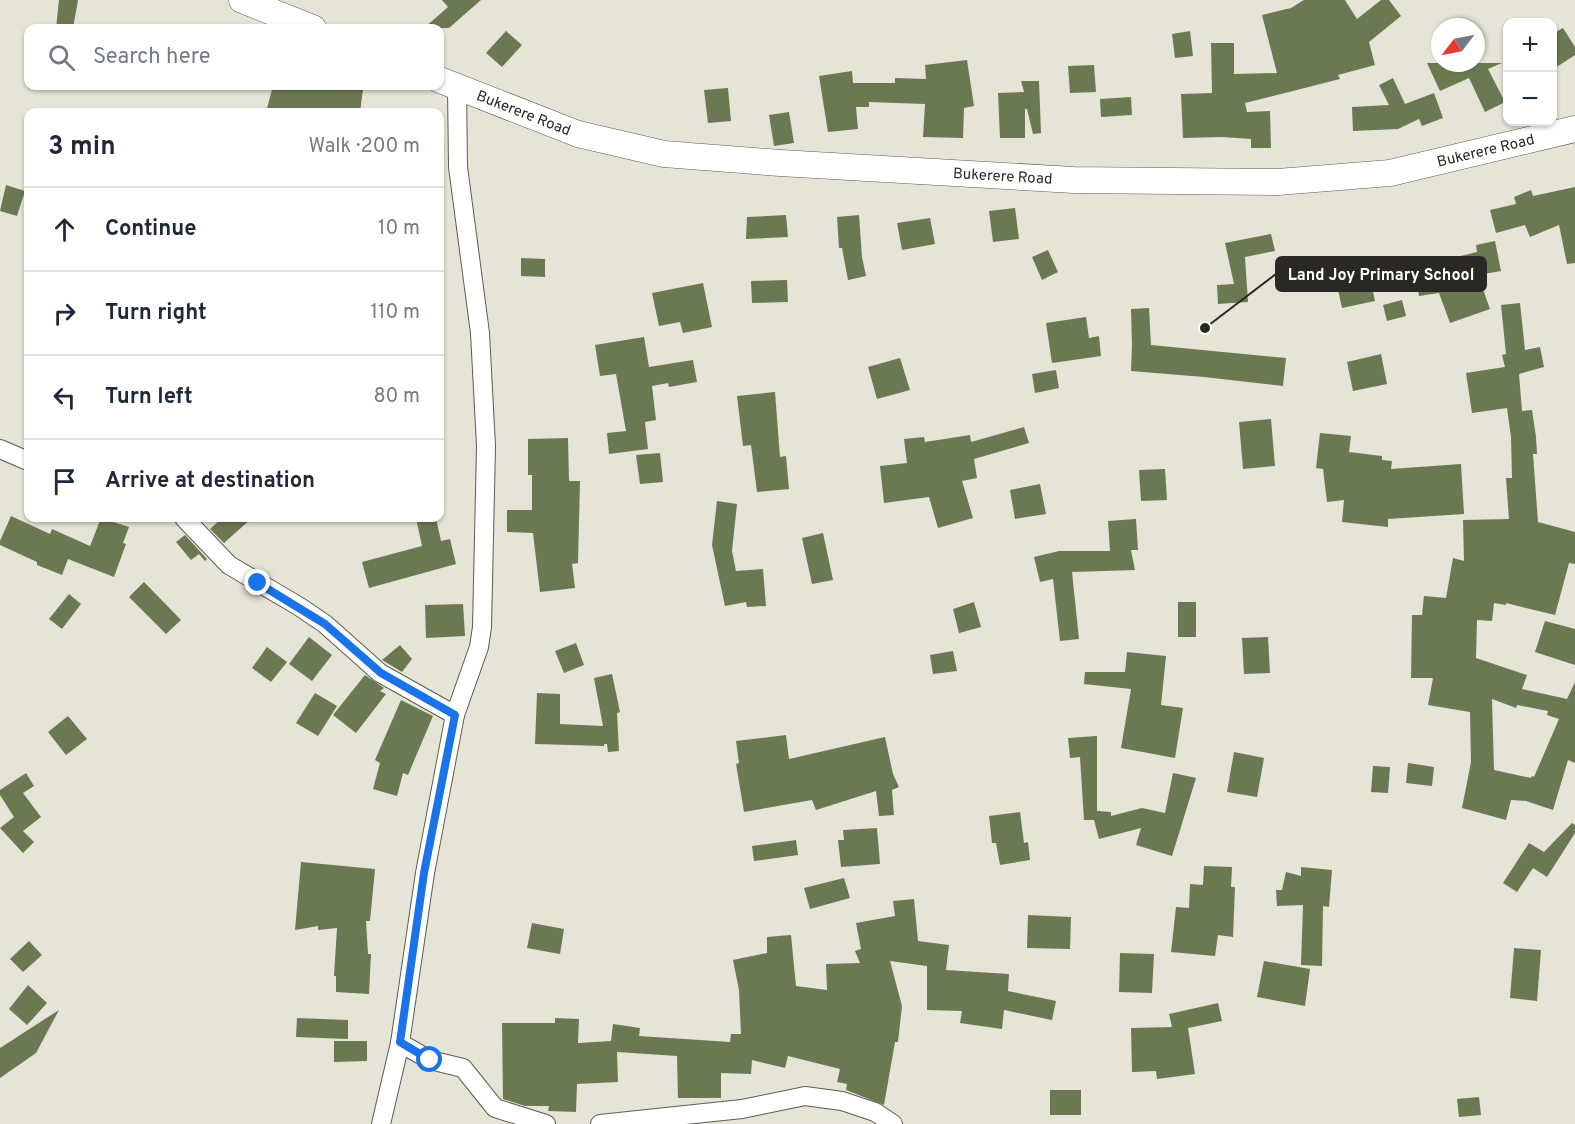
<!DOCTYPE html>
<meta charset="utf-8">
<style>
:root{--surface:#fff;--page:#f2f2f3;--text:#1f2937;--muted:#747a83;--line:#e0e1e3}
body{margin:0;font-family:Overpass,sans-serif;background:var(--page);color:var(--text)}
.controls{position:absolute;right:18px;top:18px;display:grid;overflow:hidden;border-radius:12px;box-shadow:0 2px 4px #0004}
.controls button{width:54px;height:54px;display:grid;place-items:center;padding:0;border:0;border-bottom:2px solid var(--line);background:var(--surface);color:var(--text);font:30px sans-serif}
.compass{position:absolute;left:1431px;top:18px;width:54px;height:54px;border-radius:50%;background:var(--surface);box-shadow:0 2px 4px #0004;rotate:238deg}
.stop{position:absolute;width:18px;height:18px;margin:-14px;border:4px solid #1a73e8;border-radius:50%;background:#fff}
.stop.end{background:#1a73e8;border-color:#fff;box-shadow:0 2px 6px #0008}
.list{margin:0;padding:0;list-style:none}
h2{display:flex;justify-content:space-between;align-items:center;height:78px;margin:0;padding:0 24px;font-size:26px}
h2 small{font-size:20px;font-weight:400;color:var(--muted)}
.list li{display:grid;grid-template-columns:39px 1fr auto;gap:18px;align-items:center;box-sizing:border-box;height:84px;padding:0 24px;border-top:2px solid var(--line)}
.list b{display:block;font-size:22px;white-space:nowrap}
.list em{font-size:20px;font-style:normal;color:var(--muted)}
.icon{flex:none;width:33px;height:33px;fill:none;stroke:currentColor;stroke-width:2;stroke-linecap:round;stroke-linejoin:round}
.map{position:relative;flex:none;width:1575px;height:1124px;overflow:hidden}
.search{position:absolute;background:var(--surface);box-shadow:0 2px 4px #0004;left:24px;top:24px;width:420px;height:66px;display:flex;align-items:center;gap:15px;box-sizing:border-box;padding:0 21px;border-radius:12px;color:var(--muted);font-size:22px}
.panel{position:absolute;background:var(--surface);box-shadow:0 2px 4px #0004;left:24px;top:108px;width:420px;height:414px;border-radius:12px}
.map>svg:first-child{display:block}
</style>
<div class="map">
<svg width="1575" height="1124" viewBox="0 0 1575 1124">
<rect width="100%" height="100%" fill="#e5e4d7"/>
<!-- building -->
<g fill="#6b7952" fill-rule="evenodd">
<polygon points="59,0 78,0 73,28 56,28"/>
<polygon points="442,0 481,0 449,28 424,28 448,7"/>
<polygon points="1304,0 1345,0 1357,19 1381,0 1389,0 1401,16 1369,42 1375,65 1338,75 1340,79 1245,103 1247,112 1270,111 1271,148 1251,148 1251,139 1222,137 1183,138 1181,94 1212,93 1211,43 1234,43 1234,74 1277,73 1262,15 1291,8"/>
<polygon points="1563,28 1575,47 1575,55 1552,70 1552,34"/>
<polygon points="506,31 522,45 502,67 486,53"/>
<polygon points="1190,31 1193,56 1175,58 1172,34"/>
<polygon points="967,60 974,106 964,108 963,138 923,137 925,104 869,102 869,107 856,107 858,129 828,132 819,76 852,71 853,83 895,83 895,78 926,79 925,65"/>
<polygon points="1427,63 1502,63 1488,69 1505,102 1485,112 1469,78 1440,91"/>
<polygon points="1094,65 1096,92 1070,93 1068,66"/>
<polygon points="1393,78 1405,104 1434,93 1443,118 1422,126 1419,119 1398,129 1353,131 1352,107 1389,105 1379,85"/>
<polygon points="1021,81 1039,81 1041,133 1033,134 1027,109 1025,109 1025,138 1000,138 998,93 1024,92"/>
<polygon points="273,86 337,86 363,89 360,112 334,112 334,111 266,112"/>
<polygon points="728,88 731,121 708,123 704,90"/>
<polygon points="1131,97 1132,115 1101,117 1100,99"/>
<polygon points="789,112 794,143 774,146 769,115"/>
<polygon points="6,185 25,191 17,216 0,211"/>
<polygon points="1575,187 1575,263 1567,264 1559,225 1530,237 1525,225 1496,233 1490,210 1516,204 1514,197 1531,190 1533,196"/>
<polygon points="1015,208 1019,239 993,242 989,211"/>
<polygon points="786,215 788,237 746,239 747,217"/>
<polygon points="859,215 862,257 866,276 848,280 842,248 839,248 837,217"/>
<polygon points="930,218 935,244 902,250 897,223"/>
<polygon points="1271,234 1275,251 1245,257 1248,302 1218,304 1217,285 1234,284 1225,243"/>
<polygon points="1495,241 1501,271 1478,275 1490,309 1450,323 1439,293 1419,296 1415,273 1436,269 1435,262 1477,252 1476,245"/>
<polygon points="1048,250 1058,272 1042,280 1032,257"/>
<polygon points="521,258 545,259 545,277 521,276"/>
<polygon points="1368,269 1375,301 1342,308 1335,276"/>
<polygon points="787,280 788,302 752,303 751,281"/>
<polygon points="703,283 712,327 683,333 680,322 659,326 652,293"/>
<polygon points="1402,300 1406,316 1387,321 1383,305"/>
<path d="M1520,303l5,47 15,-3 4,20 -25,7 3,37 10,-1 4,27 1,17h-4l5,68 37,10v32l-6,-1 -14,52 -49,-12v2l-12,-2 -2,18 -15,-1 -1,38 51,17 -5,14 45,10 8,-17v81l-7,-3 -15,50 -27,-9 -15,-1 -5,20 -44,-12 9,-46 -1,-50 -42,-7 5,-27h-22l1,-63h10l2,-19 22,2 7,-40 11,3 -1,-41 46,-1 -3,-41h6l-1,-41 -4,-29 -35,5 -6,-40 39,-6 -3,-12 4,-1 -5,-49zM1492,699l24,9 1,-3 31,6 -1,4 12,4 -25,58 -2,-1 -1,2 -37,-8z"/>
<polygon points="1149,308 1151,345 1286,358 1283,386 1204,377 1131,371 1132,344 1131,309"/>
<polygon points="1086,317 1089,338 1099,336 1101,356 1052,363 1046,323"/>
<polygon points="644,337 649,367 693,360 697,382 669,387 668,383 652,386 656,420 645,422 648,449 609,454 607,433 626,431 616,374 600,376 595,345"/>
<polygon points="1381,354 1387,384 1353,391 1347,362"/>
<polygon points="900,358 910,390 877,399 868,367"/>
<polygon points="1056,370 1059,388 1035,393 1032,374"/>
<polygon points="775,392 780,457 786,456 789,489 757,492 751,445 743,446 737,396"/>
<polygon points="1271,419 1275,466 1243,469 1239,422"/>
<polygon points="1024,427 1029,443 974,459 977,478 962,481 973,518 938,528 929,497 884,503 880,466 907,463 904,439 924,437 925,442 970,435 971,442"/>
<polygon points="1320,433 1351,436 1349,452 1382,456 1382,460 1392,461 1391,469 1461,464 1464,514 1388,519 1388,527 1342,522 1344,500 1327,502 1323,469 1316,468"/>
<polygon points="568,438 569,481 580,481 578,563 572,564 575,588 540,592 533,533 507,532 507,510 532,510 532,475 528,475 528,439"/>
<polygon points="660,453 663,482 640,484 636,455"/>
<polygon points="1165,469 1167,500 1141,501 1139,470"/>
<polygon points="1040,484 1046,514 1015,519 1010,490"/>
<polygon points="717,501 737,504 732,551 736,571 763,569 766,606 747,607 746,602 725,606 712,545"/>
<polygon points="11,516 50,534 52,529 90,546 101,518 129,527 123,543 126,544 114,577 68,559 62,575 37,565 37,562 0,545 0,541"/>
<polygon points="222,518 252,518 224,543 210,529"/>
<polygon points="416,518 436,518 441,541 450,539 456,564 369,588 362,562 422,546"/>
<polygon points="1136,519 1138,550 1131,550 1135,570 1072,572 1079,639 1060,641 1053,579 1040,582 1034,557 1059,551 1110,551 1108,521"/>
<polygon points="823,533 833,580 812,584 802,538"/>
<polygon points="185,535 207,559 205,561 199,554 191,560 176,542"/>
<polygon points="144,582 181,620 166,634 129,597"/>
<polygon points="69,594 81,604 62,629 49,619"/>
<polygon points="974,602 981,627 959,633 953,609"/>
<rect x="1178" y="602" width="18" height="35"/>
<polygon points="463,604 465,636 426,638 425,605"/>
<polygon points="1545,621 1575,629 1575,665 1535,652"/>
<polygon points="309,637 332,655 312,681 289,664"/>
<polygon points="1268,637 1270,673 1244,674 1242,638"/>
<polygon points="576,643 584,665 564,673 555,651"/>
<polygon points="400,645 412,659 402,672 382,660"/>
<polygon points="267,647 287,662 271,682 252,668"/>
<polygon points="953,651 957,671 933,674 930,655"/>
<polygon points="1127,652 1166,656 1161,705 1183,708 1175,758 1121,748 1131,689 1084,684 1085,672 1125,672"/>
<polygon points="612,674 620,712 617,713 619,751 608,752 607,744 604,744 604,746 535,744 537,693 560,694 560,724 603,726 594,678"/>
<polygon points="365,675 384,688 380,691 386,694 356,733 333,715"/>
<polygon points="315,693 337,706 318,736 296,723"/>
<polygon points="401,700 433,716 408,775 403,773 397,796 373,789 380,763 375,760"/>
<polygon points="68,716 87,739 66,755 48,732"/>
<polygon points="786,735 789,759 885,737 893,774 899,787 892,790 894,815 879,816 876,791 816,810 812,800 744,812 736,764 739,763 736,741"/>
<polygon points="1097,736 1097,811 1111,812 1111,816 1142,808 1165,813 1173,773 1196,778 1172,856 1136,845 1141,828 1099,839 1094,820 1084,820 1080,757 1070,758 1068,738"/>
<polygon points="1234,752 1264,758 1257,797 1227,792"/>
<polygon points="1408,763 1434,767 1432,786 1406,783"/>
<polygon points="1373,766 1390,767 1388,793 1371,792"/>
<polygon points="26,773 34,786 23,793 41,817 23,831 34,842 23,853 0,828 14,817 0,795 0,790"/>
<polygon points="1020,812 1024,843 1028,842 1030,860 1000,865 996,843 992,843 989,816"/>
<polygon points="1572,823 1575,825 1575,833 1547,877 1533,868 1517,892 1503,883 1529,843 1544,852"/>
<polygon points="877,828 880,864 841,867 838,840 844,840 843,830"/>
<polygon points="796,840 798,855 754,861 752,846"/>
<polygon points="301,862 375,869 370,921 366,921 368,954 371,954 369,994 336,992 336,976 334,976 337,928 318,930 318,926 295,930"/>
<polygon points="1204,866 1232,867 1231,887 1235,887 1233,937 1218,935 1215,956 1171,952 1176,907 1189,908 1190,884 1203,885"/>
<polygon points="1301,867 1332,870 1329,907 1323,906 1322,966 1301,965 1303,905 1277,906 1276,890 1282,890 1286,872 1301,876"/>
<polygon points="844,878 850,898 810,909 804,888"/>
<polygon points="914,899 918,941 949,945 946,970 1009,974 1008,991 1056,1001 1052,1020 1004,1010 1002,1029 960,1023 962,1011 927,1010 927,966 890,961 902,1006 898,1042 895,1042 884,1105 846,1090 847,1084 837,1082 840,1069 788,1056 785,1068 752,1060 751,1074 721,1073 721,1098 678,1098 677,1056 617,1052 618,1082 577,1084 576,1112 548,1111 549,1106 525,1106 503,1099 502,1023 555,1023 555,1018 579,1019 578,1043 611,1041 613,1024 640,1028 639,1036 730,1042 731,1034 741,1034 739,990 733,960 767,953 767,937 791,935 796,986 827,990 826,964 860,963 855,951 861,949 856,923 895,916 893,901"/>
<polygon points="1028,915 1071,917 1070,949 1027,948"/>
<polygon points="532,923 564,929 560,954 527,948"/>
<polygon points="29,941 42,955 23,972 10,959"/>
<polygon points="1514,948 1541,950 1537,1001 1510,998"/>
<polygon points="1120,953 1154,954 1152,993 1119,992"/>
<polygon points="1264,961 1310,969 1305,1006 1257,997"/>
<polygon points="28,985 47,1003 27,1025 9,1009"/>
<polygon points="1218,1003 1222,1021 1188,1028 1195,1074 1157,1079 1156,1071 1132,1072 1131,1028 1172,1027 1169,1014"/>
<polygon points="59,1010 36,1053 0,1078 0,1048"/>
<polygon points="297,1018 348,1020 348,1039 296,1037"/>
<polygon points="334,1041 367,1041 367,1061 334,1062"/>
<rect x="1050" y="1090" width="31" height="25"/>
<polygon points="1479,1097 1481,1115 1459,1117 1457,1099"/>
</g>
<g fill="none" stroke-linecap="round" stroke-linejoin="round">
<defs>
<g id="street">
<polyline points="0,449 28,461"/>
<polyline points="184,518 229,565 300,607 325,624 380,673 455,715"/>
<polyline points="400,1043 430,1060 463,1068 495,1108 546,1124"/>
<polyline points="381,1124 400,1043 425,873 455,715 479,647 482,627 486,446 480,333 458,167 457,87"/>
<polyline points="600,1124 742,1109 805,1096 842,1101 875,1112 893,1124"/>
</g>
<g id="secondary">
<polyline points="242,0 313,28"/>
<path id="s1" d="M440,80l138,54 86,20 116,9 294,17 204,2 112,-9 185,-44"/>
</g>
</defs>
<!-- street casing -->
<use href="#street" stroke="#5d5c52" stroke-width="20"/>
<!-- secondary casing -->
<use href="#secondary" stroke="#5d5c52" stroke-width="27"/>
<!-- street -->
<use href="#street" stroke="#fff" stroke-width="18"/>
<!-- secondary -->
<use href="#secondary" stroke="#fff" stroke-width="26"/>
</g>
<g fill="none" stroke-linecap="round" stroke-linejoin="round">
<!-- route -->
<polyline stroke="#1a73e8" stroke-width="8" points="258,583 325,624 381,673 455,715 424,873 400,1042 430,1060"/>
</g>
<g text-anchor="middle" stroke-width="4.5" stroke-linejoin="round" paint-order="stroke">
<!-- street labels -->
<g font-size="15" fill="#292824" stroke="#fff">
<text dy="5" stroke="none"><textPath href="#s1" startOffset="90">Bukerere Road</textPath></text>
<text dy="5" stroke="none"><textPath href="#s1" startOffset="1062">Bukerere Road</textPath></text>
<text dy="5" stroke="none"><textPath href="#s1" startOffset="576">Bukerere Road</textPath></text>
</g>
</g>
<!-- callouts -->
<path fill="none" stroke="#292824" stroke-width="2" d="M1205 328L1276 274"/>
<circle fill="#292824" stroke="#fff" stroke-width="2" cx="1205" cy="328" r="6"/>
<rect fill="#292824" stroke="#292824" stroke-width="2" x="1276" y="257" width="210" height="34" rx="6"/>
<g font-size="16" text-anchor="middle" font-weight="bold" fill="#fff">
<text x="1381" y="280">Land Joy Primary School</text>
</g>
</svg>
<div class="controls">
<button>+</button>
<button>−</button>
</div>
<svg class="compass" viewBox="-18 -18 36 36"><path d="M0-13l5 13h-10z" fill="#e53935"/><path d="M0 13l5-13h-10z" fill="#747a83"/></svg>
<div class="stop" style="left:430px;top:1060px"></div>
<div class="stop end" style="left:258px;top:583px"></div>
<div class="search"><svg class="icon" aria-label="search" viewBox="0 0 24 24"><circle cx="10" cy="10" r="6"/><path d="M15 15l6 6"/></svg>Search here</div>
<section class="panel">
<h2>3 min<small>Walk · 200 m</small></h2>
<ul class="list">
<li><svg class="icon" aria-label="ahead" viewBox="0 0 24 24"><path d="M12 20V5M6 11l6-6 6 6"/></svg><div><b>Continue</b></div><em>10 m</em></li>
<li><svg class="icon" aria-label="right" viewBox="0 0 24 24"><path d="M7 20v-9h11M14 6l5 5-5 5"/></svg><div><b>Turn right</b></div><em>110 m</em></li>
<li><svg class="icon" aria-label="left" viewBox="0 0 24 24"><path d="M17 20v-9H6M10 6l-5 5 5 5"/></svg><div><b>Turn left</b></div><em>80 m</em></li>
<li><svg class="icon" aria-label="arrive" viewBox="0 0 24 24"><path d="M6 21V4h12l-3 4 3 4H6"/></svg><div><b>Arrive at destination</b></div></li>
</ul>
</section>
</div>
